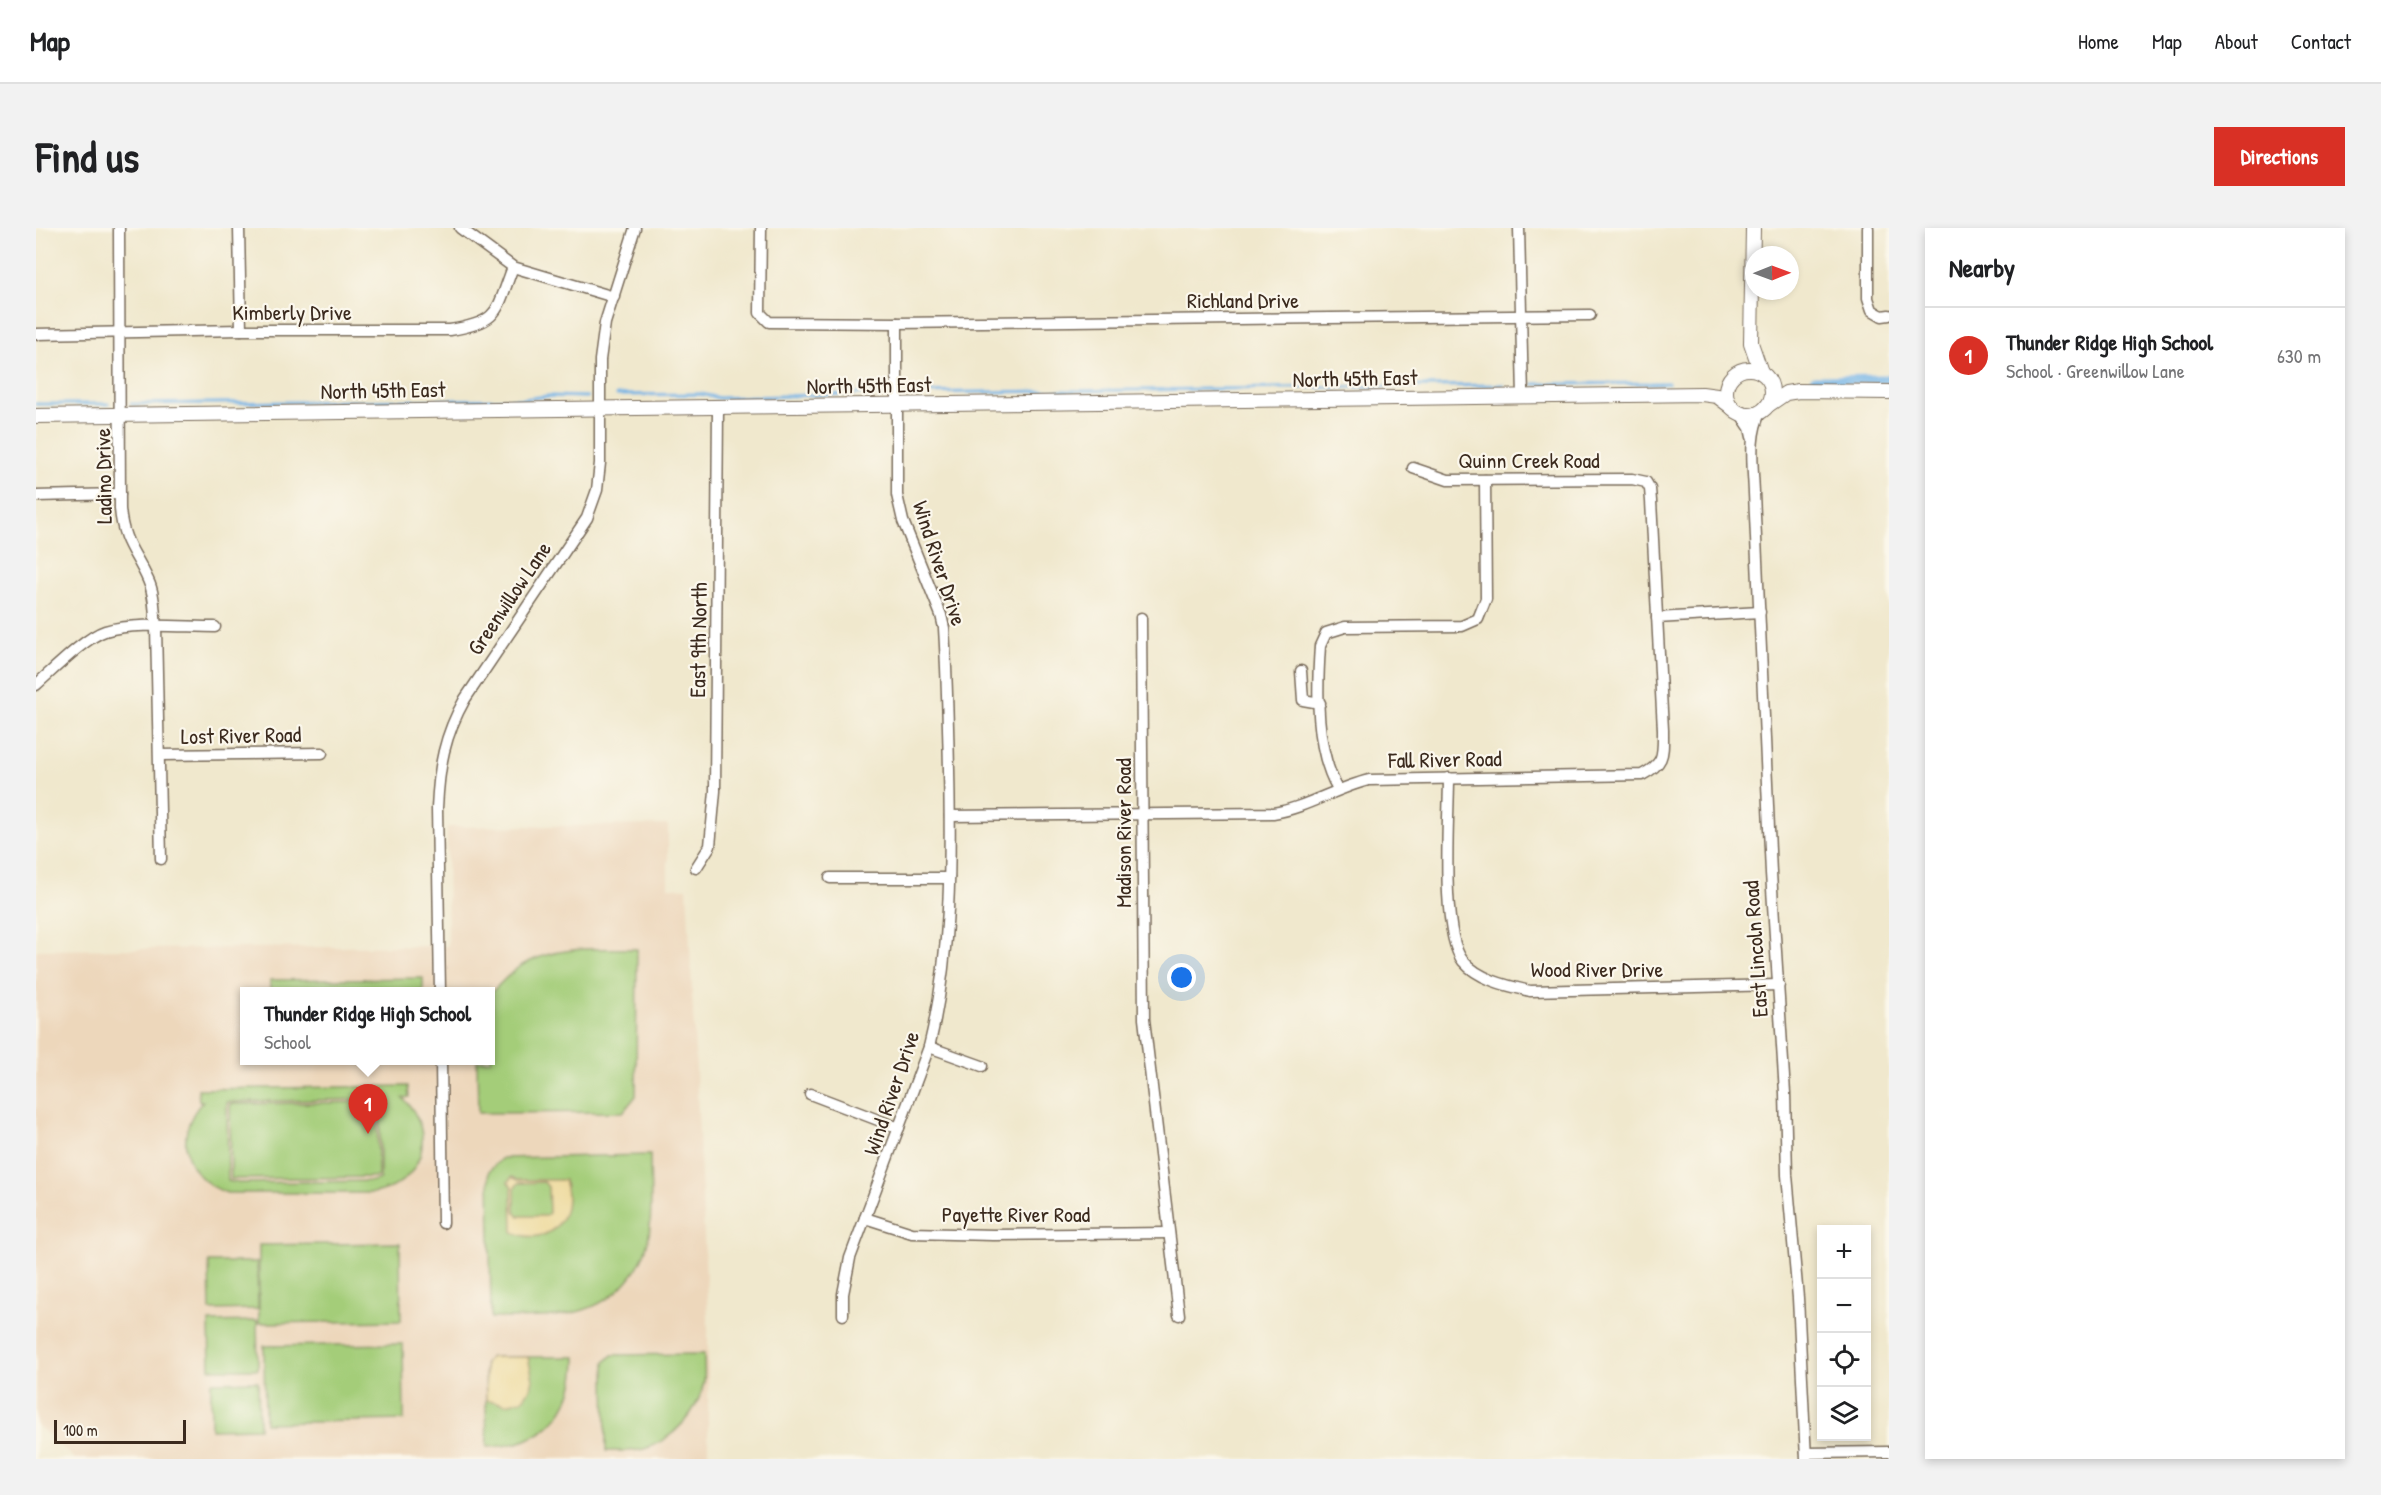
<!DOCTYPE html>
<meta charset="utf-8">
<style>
:root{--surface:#fff;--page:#f2f2f2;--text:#202124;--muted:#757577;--line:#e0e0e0;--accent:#d93025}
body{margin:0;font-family:"Patrick Hand",sans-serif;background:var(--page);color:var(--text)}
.controls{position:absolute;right:18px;bottom:18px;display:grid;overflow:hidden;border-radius:0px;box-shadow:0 3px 9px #0003}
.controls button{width:54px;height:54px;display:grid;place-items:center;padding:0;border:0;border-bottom:2px solid var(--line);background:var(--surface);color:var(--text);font:30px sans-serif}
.compass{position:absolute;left:1709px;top:18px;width:54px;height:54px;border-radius:50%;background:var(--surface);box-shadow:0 3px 9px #0003;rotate:89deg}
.scale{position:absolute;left:18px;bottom:15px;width:132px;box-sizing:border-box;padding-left:6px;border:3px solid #3b2a1e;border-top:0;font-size:16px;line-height:21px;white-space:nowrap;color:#3b2a1e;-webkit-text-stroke:4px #fbf7ec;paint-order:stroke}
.you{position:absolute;left:1146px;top:750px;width:21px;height:21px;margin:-15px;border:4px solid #fff;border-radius:50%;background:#1a73e8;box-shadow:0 0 0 9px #1a73e833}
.badge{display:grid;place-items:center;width:39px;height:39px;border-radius:50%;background:var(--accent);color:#fff;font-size:20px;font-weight:700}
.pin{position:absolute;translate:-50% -50px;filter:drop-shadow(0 2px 3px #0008)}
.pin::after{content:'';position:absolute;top:32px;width:21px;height:18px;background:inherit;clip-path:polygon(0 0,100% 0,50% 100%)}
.popup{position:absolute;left:204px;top:759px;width:255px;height:78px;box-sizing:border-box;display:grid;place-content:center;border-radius:0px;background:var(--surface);filter:drop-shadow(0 2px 4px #0005);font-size:20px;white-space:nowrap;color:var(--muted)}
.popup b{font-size:22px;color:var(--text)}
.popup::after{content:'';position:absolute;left:50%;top:100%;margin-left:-12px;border:12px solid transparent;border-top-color:var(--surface)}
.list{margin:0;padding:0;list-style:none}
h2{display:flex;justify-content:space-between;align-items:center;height:78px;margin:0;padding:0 24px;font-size:26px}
h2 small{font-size:20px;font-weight:400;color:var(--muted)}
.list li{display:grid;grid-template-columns:39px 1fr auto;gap:18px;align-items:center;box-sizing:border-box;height:96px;padding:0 24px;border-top:2px solid var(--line)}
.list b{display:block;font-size:22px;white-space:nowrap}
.list p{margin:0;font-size:20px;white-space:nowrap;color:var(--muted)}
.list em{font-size:20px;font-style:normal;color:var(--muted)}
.icon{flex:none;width:33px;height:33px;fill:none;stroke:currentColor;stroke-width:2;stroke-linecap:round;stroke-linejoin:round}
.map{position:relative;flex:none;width:1853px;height:1231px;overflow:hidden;border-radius:0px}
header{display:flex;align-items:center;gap:36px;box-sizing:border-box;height:84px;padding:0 30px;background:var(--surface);border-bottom:2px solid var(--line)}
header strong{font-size:28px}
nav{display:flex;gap:33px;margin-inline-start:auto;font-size:21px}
.intro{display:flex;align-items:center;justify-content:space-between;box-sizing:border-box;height:144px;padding:0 36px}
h1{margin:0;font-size:42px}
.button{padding:15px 27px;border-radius:0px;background:var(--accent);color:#fff;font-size:21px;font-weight:700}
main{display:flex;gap:36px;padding:0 36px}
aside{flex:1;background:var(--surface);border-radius:0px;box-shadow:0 3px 9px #0003}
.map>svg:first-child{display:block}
</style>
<header>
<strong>Map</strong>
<nav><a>Home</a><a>Map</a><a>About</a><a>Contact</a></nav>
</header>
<div class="intro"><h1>Find us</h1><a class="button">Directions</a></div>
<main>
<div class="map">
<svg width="1853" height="1231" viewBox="0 0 1853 1231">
<rect width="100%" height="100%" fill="#fbf7ec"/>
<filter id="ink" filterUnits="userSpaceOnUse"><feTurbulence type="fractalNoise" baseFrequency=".0167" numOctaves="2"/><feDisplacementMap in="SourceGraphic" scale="12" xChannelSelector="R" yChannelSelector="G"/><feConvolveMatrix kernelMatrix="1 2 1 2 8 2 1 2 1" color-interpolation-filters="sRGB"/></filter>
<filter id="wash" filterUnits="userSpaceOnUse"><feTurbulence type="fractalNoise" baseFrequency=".008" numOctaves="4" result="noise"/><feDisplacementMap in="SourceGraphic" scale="24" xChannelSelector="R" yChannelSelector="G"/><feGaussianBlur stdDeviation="1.35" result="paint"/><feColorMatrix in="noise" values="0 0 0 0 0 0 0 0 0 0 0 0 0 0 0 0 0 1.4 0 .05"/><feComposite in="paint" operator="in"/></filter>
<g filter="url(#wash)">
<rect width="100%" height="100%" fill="#f0e8cd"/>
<!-- built -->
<path fill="#edd7bb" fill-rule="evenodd" d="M632,597v62l19,1 21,430v141h-633l-39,-35v-474l412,-4 -1,-119zM209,764h246v68h-246z"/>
<!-- green -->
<g fill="#a4cd79" stroke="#707c4c" stroke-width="1.5" fill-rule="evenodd">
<path d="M601,721l-1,147 -13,16 -145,1 -1,-52 14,-1 1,-68c10,-10 20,-22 32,-28 35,-19 75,-15 113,-15z"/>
<polygon points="387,750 387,763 234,763 234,752"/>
<path d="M372,858l1,11 -6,1c36,36 19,87 -30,95h-146c-43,-15 -55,-58 -24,-92h-4l-1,-12zM336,871l8,1v79l-7,2 -134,2 -11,-2 -1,-79z"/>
<polygon points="341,874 342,949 195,951 194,876"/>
<path d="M614,927c0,23 2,47 0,70 -1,20 -9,40 -22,55 -34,42 -87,37 -137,38l-2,-147 13,-13z"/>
<polygon points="364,1015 365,1093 223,1095 223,1017"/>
<polygon points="173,1034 221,1034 222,1081 174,1082"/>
<polygon points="221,1093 222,1141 174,1141 173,1094"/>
<polygon points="367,1116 368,1192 229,1195 228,1118"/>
<path d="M668,1126c0,9 1,19 0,28 -5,29 -32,59 -60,67 -11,3 -26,2 -38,2l-1,-89 7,-7z"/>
<path d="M455,1129h85c0,56 -33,89 -89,90l-2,-85z"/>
<polygon points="222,1153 223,1200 175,1201 175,1154"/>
</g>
<!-- sand -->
<g fill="#eeda9e" stroke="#94825e" stroke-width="1.5" fill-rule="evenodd">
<path d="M476,949l6,3h46c12,36 -14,69 -51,52l-1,-45 -4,-5zM508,954l4,5 1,26 -4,3h-26l-4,-4v-25l4,-4z"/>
<polygon points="455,1129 492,1129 497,1151 495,1160 486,1172 470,1176 450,1172 449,1134"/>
</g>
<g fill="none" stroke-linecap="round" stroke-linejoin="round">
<!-- stream -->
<g stroke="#71b2e6" stroke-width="3">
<polyline points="1498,156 1632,155"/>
<polyline points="874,165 1467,157"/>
<polyline points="581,167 665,166 683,170 846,165"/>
<polyline points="0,176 72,176"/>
<polyline points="95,176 488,171 512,168 551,169"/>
</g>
<!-- canal -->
<polyline stroke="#71b2e6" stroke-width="9" points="1778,152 1853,151"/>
</g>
</g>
<g filter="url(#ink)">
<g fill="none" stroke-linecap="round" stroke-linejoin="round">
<defs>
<g id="minor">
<path d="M83,0l1,281c3,34 15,42 28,71 7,14 6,31 8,47l5,232"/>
<polyline points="203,0 205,102"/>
<polyline points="424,0 477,39 578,69"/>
<polyline points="725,0 724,85 733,94 861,95 1554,87"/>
<polyline points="1483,0 1487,169"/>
<polyline points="1832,0 1832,70 1836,82 1846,88 1853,87"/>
<path d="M0,106l205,-4h209c51,-8 46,-19 63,-63"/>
<path d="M1725,183c-13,25 -8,54 -7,82l17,380 14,220 2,82 11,123 8,161"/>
<polyline points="1704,185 1714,200 1716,209"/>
<polyline points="0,268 84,266"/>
<polyline points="1105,390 1108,791 1143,1087"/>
<polyline points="1621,390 1724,384"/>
<polyline points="1265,443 1267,472 1284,475"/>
<path d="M0,457c16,-14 50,-48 69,-54 29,-9 79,-4 110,-4"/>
<polyline points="124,527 286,525"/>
<path d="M1413,550c0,39 -9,155 14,183 16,19 45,25 67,30l249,-6"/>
<path d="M1302,561c-23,-39 -21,-99 -18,-143l6,-13 19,-6 117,-1 16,-7 8,-20 -1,-119"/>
<path d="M914,588l323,-3c33,-5 63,-25 96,-33l273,-5c23,-12 21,-20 21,-45l-12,-229 -1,-12 -4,-7 -14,-3 -184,1 -35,-12"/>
<polyline points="660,640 674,618 679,563 682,180"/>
<polyline points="794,650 913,650"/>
<path d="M404,764l-3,-184c2,-42 7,-72 28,-109l122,-181 10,-28 3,-27v-103l5,-37 30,-95"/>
<polyline points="893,819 946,838"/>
<polyline points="405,832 407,995"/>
<polyline points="774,866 863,900"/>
<polyline points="829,990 876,1005 957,1007 1133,1005"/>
<path d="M807,1087v-21l7,-36 79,-211c22,-90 22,-185 20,-277 -1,-48 -2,-95 -5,-142l-3,-13 -38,-94 -6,-26v-172"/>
<polyline points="1770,1225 1853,1224"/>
</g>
<g id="major">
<polyline points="1717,0 1715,115 1725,144"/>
<circle cx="1713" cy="164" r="23"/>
<polyline points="1731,178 1750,165 1763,163 1853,164"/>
<polyline points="0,188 1666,166 1681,168 1697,180"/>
</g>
</defs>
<!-- minor casing -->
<use href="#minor" stroke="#7a6c5b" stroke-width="13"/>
<!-- major casing -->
<use href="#major" stroke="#7a6c5b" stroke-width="16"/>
<!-- minor -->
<use href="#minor" stroke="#fff" stroke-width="10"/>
<!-- major -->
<use href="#major" stroke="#fff" stroke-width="14"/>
</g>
</g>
<g text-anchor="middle" stroke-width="4.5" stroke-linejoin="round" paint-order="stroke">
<!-- street labels -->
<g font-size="22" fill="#3b2a1e" stroke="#fbf7ec">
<text x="1207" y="80">Richland Drive</text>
<text x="256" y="92">Kimberly Drive</text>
<text transform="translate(1319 150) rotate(-1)" y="8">North 45th East</text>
<text transform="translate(833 157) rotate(-1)" y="8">North 45th East</text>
<text transform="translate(347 162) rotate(-1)" y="8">North 45th East</text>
<text x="1493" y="240">Quinn Creek Road</text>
<text transform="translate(67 248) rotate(-91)" y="8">Ladino Drive</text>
<text transform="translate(904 335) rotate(72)" y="8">Wind River Drive</text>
<text transform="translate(473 370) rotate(-56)" y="8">Greenwillow Lane</text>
<text transform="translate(662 412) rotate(-89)" y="8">East 9th North</text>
<text transform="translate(205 507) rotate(-1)" y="8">Lost River Road</text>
<text transform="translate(1409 531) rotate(-1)" y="8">Fall River Road</text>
<text transform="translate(1087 605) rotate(-90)" y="8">Madison River Road</text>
<text transform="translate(1719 721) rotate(-94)" y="8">East Lincoln Road</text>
<text x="1561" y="749">Wood River Drive</text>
<text transform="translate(855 865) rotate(-71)" y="8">Wind River Drive</text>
<text x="980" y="994">Payette River Road</text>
</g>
</g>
</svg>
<div class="controls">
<button>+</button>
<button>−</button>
<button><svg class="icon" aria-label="locate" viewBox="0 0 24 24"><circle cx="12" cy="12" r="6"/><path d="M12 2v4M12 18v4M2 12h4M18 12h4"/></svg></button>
<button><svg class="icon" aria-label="layers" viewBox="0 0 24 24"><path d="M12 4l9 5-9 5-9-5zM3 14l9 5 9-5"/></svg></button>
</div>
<svg class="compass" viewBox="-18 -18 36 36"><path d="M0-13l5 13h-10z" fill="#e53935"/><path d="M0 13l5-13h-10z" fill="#757577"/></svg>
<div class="scale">100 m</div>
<div class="you"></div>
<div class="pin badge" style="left:332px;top:906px">1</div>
<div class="popup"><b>Thunder Ridge High School</b>School</div>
</div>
<aside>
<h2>Nearby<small></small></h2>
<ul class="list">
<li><span class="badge">1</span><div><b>Thunder Ridge High School</b><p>School · Greenwillow Lane</p></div><em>630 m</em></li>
</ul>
</aside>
</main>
